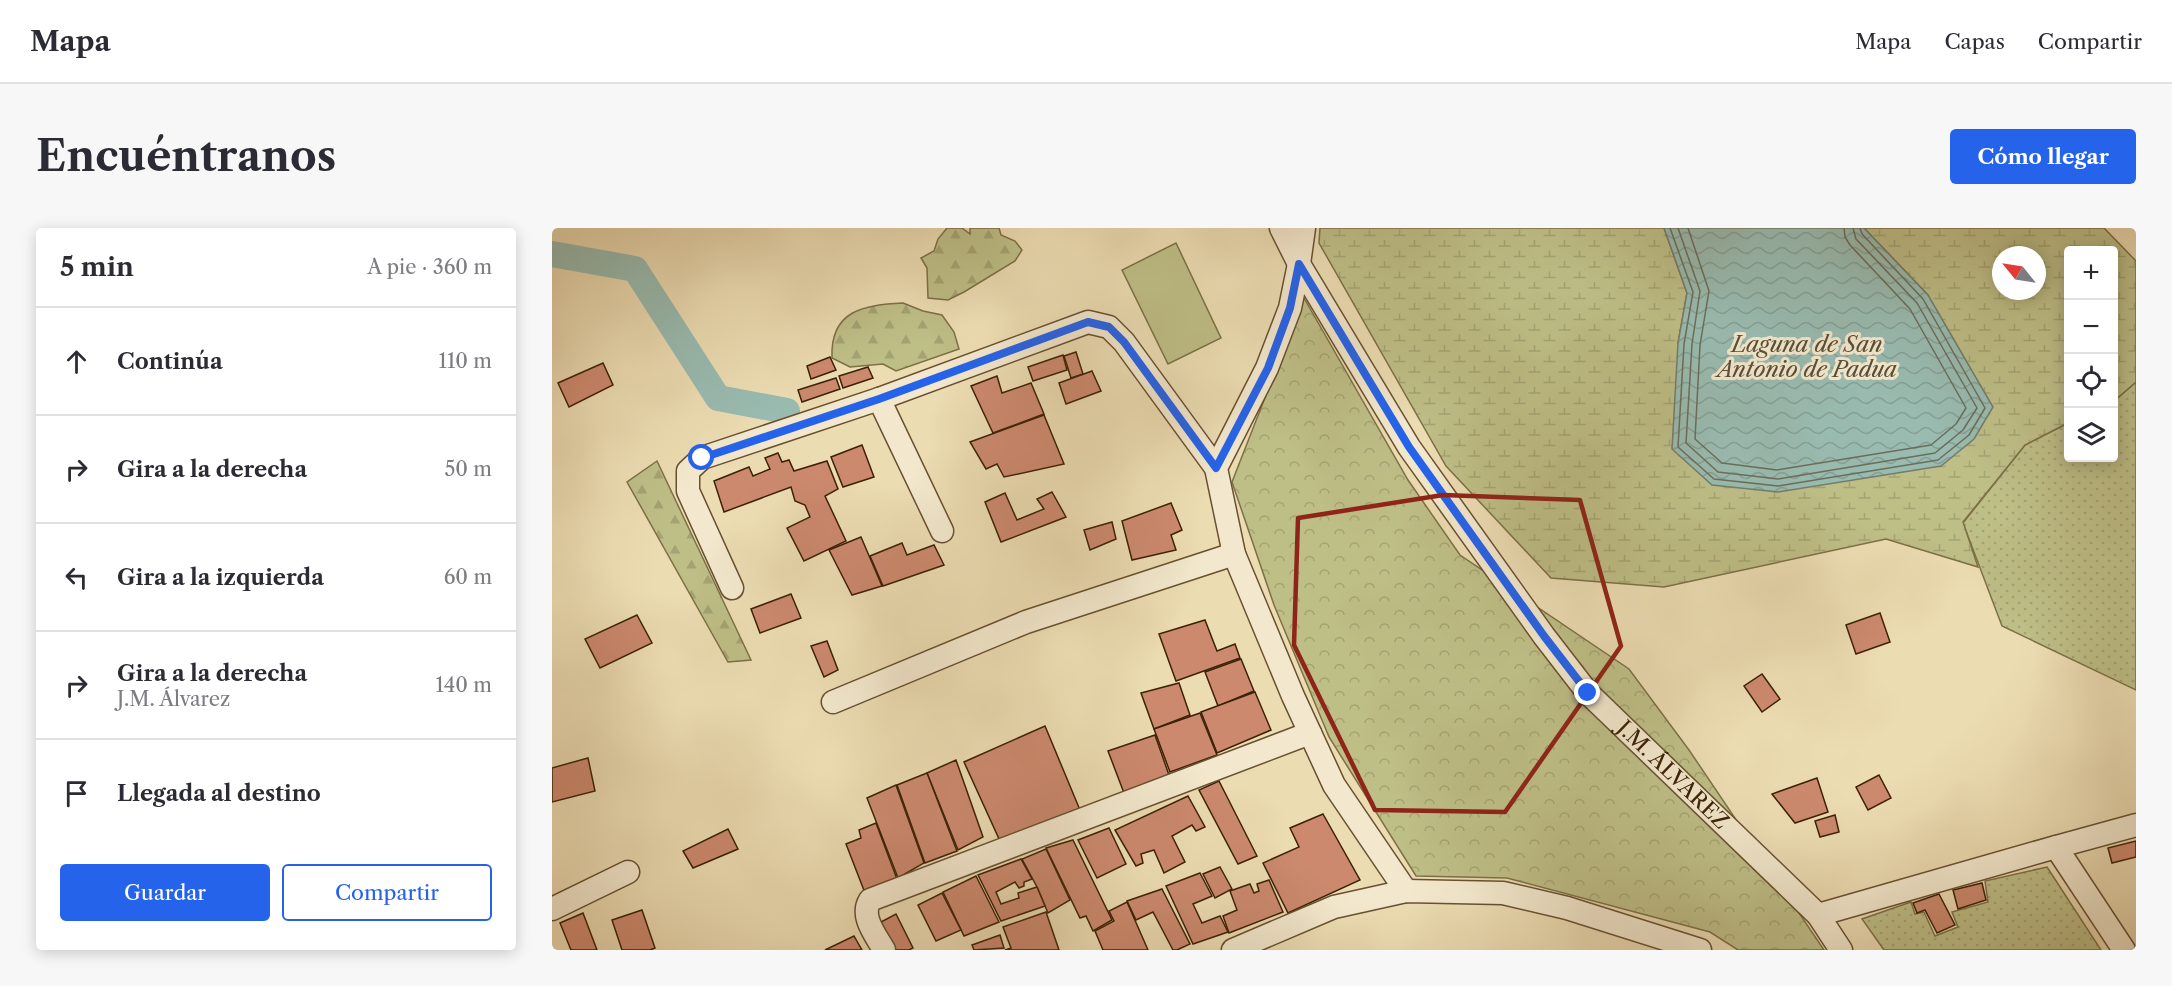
<!DOCTYPE html>
<html lang="es">
<meta charset="utf-8">
<style>
:root{--surface:#fff;--page:#f7f7f7;--text:#2b2b33;--muted:#7c7c81;--line:#e1e1e2;--accent:#2563eb}
body{margin:0;font-family:"Libre Caslon Text",serif;background:var(--page);color:var(--text)}
.controls{position:absolute;right:18px;top:18px;display:grid;overflow:hidden;border-radius:6px;box-shadow:0 3px 15px #0003}
.controls button{width:54px;height:54px;display:grid;place-items:center;padding:0;border:0;border-bottom:2px solid var(--line);background:var(--surface);color:var(--text);font:30px sans-serif}
.compass{position:absolute;left:1440px;top:18px;width:54px;height:54px;border-radius:50%;background:var(--surface);box-shadow:0 3px 15px #0003;rotate:300deg}
.stop{position:absolute;width:18px;height:18px;margin:-14px;border:4px solid #2563eb;border-radius:50%;background:#fff}
.stop.end{background:#2563eb;border-color:#fff;box-shadow:0 2px 6px #0008}
.list{margin:0;padding:0;list-style:none}
h2{display:flex;justify-content:space-between;align-items:center;height:78px;margin:0;padding:0 24px;font-size:26px}
h2 small{font-size:20px;font-weight:400;color:var(--muted)}
.list li{display:grid;grid-template-columns:39px 1fr auto;gap:18px;align-items:center;box-sizing:border-box;height:108px;padding:0 24px;border-top:2px solid var(--line)}
.list b{display:block;font-size:22px;white-space:nowrap}
.list p{margin:0;font-size:20px;white-space:nowrap;color:var(--muted)}
.list em{font-size:20px;font-style:normal;color:var(--muted)}
.actions{display:flex;gap:12px;padding:18px 24px}
.actions a{flex:1;padding:14px 0;border:2px solid var(--accent);border-radius:6px;text-align:center;font-size:21px;color:var(--accent)}
.actions .main{background:var(--accent);color:#fff}
.icon{flex:none;width:33px;height:33px;fill:none;stroke:currentColor;stroke-width:2;stroke-linecap:round;stroke-linejoin:round}
.map{position:relative;flex:none;width:1584px;height:722px;overflow:hidden;border-radius:6px}
header{display:flex;align-items:center;gap:36px;box-sizing:border-box;height:84px;padding:0 30px;background:var(--surface);border-bottom:2px solid var(--line)}
header strong{font-size:28px}
nav{display:flex;gap:33px;margin-inline-start:auto;font-size:21px}
.intro{display:flex;align-items:center;justify-content:space-between;box-sizing:border-box;height:144px;padding:0 36px}
h1{margin:0;font-size:42px}
.button{padding:15px 27px;border-radius:6px;background:var(--accent);color:#fff;font-size:21px;font-weight:700}
main{display:flex;gap:36px;padding:0 36px}
aside{flex:1;background:var(--surface);border-radius:6px;box-shadow:0 3px 15px #0003}
.map>svg:first-child{display:block}
</style>
<header>
<strong>Mapa</strong>
<nav><a>Mapa</a><a>Capas</a><a>Compartir</a></nav>
</header>
<div class="intro"><h1>Encuéntranos</h1><a class="button">Cómo llegar</a></div>
<main>
<aside>
<h2>5 min<small>A pie · 360 m</small></h2>
<ul class="list">
<li><svg class="icon" aria-label="ahead" viewBox="0 0 24 24"><path d="M12 20V5M6 11l6-6 6 6"/></svg><div><b>Continúa</b></div><em>110 m</em></li>
<li><svg class="icon" aria-label="right" viewBox="0 0 24 24"><path d="M7 20v-9h11M14 6l5 5-5 5"/></svg><div><b>Gira a la derecha</b></div><em>50 m</em></li>
<li><svg class="icon" aria-label="left" viewBox="0 0 24 24"><path d="M17 20v-9H6M10 6l-5 5 5 5"/></svg><div><b>Gira a la izquierda</b></div><em>60 m</em></li>
<li><svg class="icon" aria-label="right" viewBox="0 0 24 24"><path d="M7 20v-9h11M14 6l5 5-5 5"/></svg><div><b>Gira a la derecha</b><p>J.M. Álvarez</p></div><em>140 m</em></li>
<li><svg class="icon" aria-label="arrive" viewBox="0 0 24 24"><path d="M6 21V4h12l-3 4 3 4H6"/></svg><div><b>Llegada al destino</b></div></li>
</ul>
<div class="actions"><a class="main">Guardar</a><a>Compartir</a></div>
</aside>
<div class="map">
<svg width="1584" height="722" viewBox="0 0 1584 722">
<defs>
<pattern id="grass-dots" width="8" height="8" patternUnits="userSpaceOnUse" patternTransform="scale(1.5)"><rect width="8" height="8" fill="#bebe87"/><path d="M2 2h.1M6 6h.1" fill="none" stroke="#a4a373" stroke-width="1.8" stroke-linecap="round"/></pattern>
<pattern id="forest-firs" width="22" height="20" patternUnits="userSpaceOnUse" patternTransform="scale(1.5)"><rect width="22" height="20" fill="#bebe87"/><path d="M5 1l3.5 6h-7zM16 11l3.5 6h-7z" fill="#a4a373"/></pattern>
<pattern id="wetland-marsh" width="20" height="14" patternUnits="userSpaceOnUse" patternTransform="scale(1.5)"><rect width="20" height="14" fill="#bebe87"/><path d="M1 5h8M5 5V1M11 12h8M15 12V8" fill="none" stroke="#a4a373"/></pattern>
<pattern id="park-crowns" width="20" height="18" patternUnits="userSpaceOnUse" patternTransform="scale(1.5)"><rect width="20" height="18" fill="#bebe87"/><path d="M2 6a3 3 0 1 1 6 0M12 15a3 3 0 1 1 6 0" fill="none" stroke="#a4a373"/></pattern>
<pattern id="water-waves" width="16" height="10" patternUnits="userSpaceOnUse" patternTransform="scale(1.5)"><rect width="16" height="10" fill="#99bbb0"/><path d="M0 5q4-4 8 0t8 0" fill="none" stroke="#85a096"/></pattern>
</defs>
<rect width="100%" height="100%" fill="#ecdcb2"/>
<filter id="stains"><feTurbulence type="fractalNoise" baseFrequency=".00333" numOctaves="4"/><feColorMatrix values="0 0 0 0 .2 0 0 0 0 .09 0 0 0 0 .02 0 0 0 .5 -.17"/></filter>
<radialGradient id="worn" r=".72"><stop offset=".6" stop-color="#630" stop-opacity="0"/><stop offset="1" stop-color="#630" stop-opacity=".3"/></radialGradient>
<!-- grass -->
<g fill="url(#grass-dots)" stroke="#7d7046" stroke-width="1.5">
<polygon points="1584,154 1584,462 1450,398 1411,295 1473,217 1516,195 1516,230 1562,230 1562,173"/>
<polygon points="1495,639 1549,722 1332,722 1310,691 1359,674 1363,686 1372,684 1383,708 1406,699 1400,684 1436,674 1433,653"/>
</g>
<!-- forest -->
<g fill="url(#forest-firs)" stroke="#7d7046" stroke-width="1.5">
<polygon points="395,0 410,0 418,6 418,0 447,0 449,7 463,13 470,22 463,33 412,64 396,72 376,70 375,40 369,30 382,23 386,11"/>
<path d="M351,75l20,8 19,4 12,17 5,17 -63,22 -13,-7 -33,3 -18,-9c-2,-48 32,-53 71,-55z"/>
<polygon points="105,233 199,432 176,434 75,254"/>
</g>
<!-- wetland -->
<path fill="url(#wetland-marsh)" stroke="#7d7046" stroke-width="1.5" fill-rule="evenodd" d="M768,0h344l23,65 -9,50 250,-48 -64,-67h240l32,33v121l-22,19v-151h-46v173l-43,22 -62,77 15,45 -92,-28 -222,48 -113,-9 -105,-112 -127,-223zM1449,27h36v36h-36z"/>
<!-- park -->
<polygon fill="url(#park-crowns)" stroke="#7d7046" stroke-width="1.5" points="752,70 856,252 908,327 1077,441 1137,522 1272,722 1186,722 1158,704 955,650 864,648 777,509 722,377 680,254"/>
<!-- garden -->
<polygon fill="#bebe87" stroke="#7d7046" stroke-width="1.5" points="624,15 669,110 616,136 570,42"/>
<!-- water -->
<polygon fill="url(#water-waves)" stroke="#747d6c" stroke-width="1.5" points="1112,0 1312,0 1376,67 1441,179 1422,211 1389,238 1226,264 1160,257 1120,221 1126,115 1135,65"/>
<g fill="none" stroke-linecap="round" stroke-linejoin="round">
<!-- shore -->
<g stroke="#6a6e5a" stroke-width="1.5">
<polyline points="1118,0 1141,64 1132,116 1126,219 1162,251 1226,258 1386,232 1417,207 1433,180 1371,71 1310,6 1308,0"/>
<polyline points="1126,0 1148,63 1140,116 1134,215 1166,244 1226,251 1383,225 1411,202 1425,180 1365,75 1304,11 1301,0"/>
<polyline points="1136,0 1157,63 1148,117 1143,211 1170,235 1225,242 1379,217 1404,196 1414,180 1358,81 1298,17 1293,9 1292,0"/>
</g>
<!-- canal -->
<polyline stroke="#99bbb0" stroke-width="26" points="0,26 83,41 166,170 235,183"/>
</g>
<!-- building -->
<g fill="#cc896e" stroke="#3c2105" stroke-width="1.5">
<polygon points="524,124 531,146 519,150 512,128"/>
<polygon points="511,127 515,142 481,153 476,139"/>
<polygon points="278,129 284,142 259,151 255,138"/>
<polygon points="51,135 61,157 17,179 6,155"/>
<polygon points="316,139 321,150 291,160 287,148"/>
<polygon points="540,143 549,163 514,176 507,155"/>
<polygon points="445,148 450,165 479,155 492,186 441,205 419,158"/>
<polygon points="284,150 288,161 250,174 246,162"/>
<polygon points="492,187 512,236 452,249 445,236 434,241 418,214"/>
<polygon points="310,217 322,249 291,259 279,229"/>
<polygon points="226,225 230,234 237,232 242,243 275,233 286,261 273,268 294,313 252,333 235,300 258,289 253,277 243,273 239,259 172,284 162,253 197,239 201,248 218,241 213,230"/>
<polygon points="500,264 514,289 449,314 433,274 453,265 465,292 492,281 485,271"/>
<polygon points="619,275 630,302 619,307 624,322 580,332 570,293"/>
<polygon points="560,294 564,311 538,322 532,302"/>
<polygon points="309,309 330,358 300,367 277,322"/>
<polygon points="350,315 355,327 382,317 392,337 331,358 318,328"/>
<polygon points="239,366 249,390 208,405 199,381"/>
<polygon points="1328,385 1338,414 1304,426 1294,397"/>
<polygon points="85,387 100,415 48,440 33,411"/>
<polygon points="653,392 665,423 683,416 688,430 624,453 607,406"/>
<polygon points="275,413 286,442 272,449 259,418"/>
<polygon points="689,431 702,463 666,478 653,444"/>
<polygon points="1210,446 1228,471 1210,484 1192,458"/>
<polygon points="627,455 638,487 602,501 589,465"/>
<polygon points="703,464 719,502 665,525 649,484"/>
<polygon points="648,485 665,527 618,544 602,501"/>
<polygon points="493,498 528,582 448,613 412,534"/>
<polygon points="603,507 617,547 572,565 556,523"/>
<polygon points="36,530 43,563 0,574 0,540"/>
<polygon points="404,532 431,609 406,622 375,545"/>
<polygon points="375,545 405,623 373,635 345,557"/>
<polygon points="1327,547 1339,570 1316,582 1304,559"/>
<polygon points="1265,550 1276,584 1243,595 1220,566"/>
<polygon points="667,553 705,628 686,636 647,562"/>
<polygon points="344,557 372,635 346,650 315,570"/>
<polygon points="636,568 653,599 644,603 640,597 620,608 633,634 612,645 602,622 589,626 591,635 584,638 563,602"/>
<polygon points="771,586 808,652 736,685 711,635 747,619 738,600"/>
<polygon points="1283,587 1287,604 1268,609 1263,593"/>
<polygon points="324,595 345,651 313,665 294,616 309,610 307,602"/>
<polygon points="557,600 574,636 545,650 526,612"/>
<polygon points="176,601 186,621 141,640 131,623"/>
<polygon points="521,612 560,692 541,703 534,688 528,690 494,620"/>
<polygon points="1584,613 1584,629 1560,635 1556,620"/>
<polygon points="494,621 518,672 496,685 485,659 470,631"/>
<polygon points="469,631 480,651 472,654 472,658 467,660 463,654 444,664 449,676 467,670 466,665 485,659 493,678 449,693 426,647"/>
<polygon points="668,639 680,661 663,670 651,646"/>
<polygon points="648,645 660,668 641,676 650,695 668,688 676,704 641,716 614,658"/>
<polygon points="424,648 447,694 412,708 391,664"/>
<polygon points="717,652 731,684 677,705 671,688 685,682 678,663 698,656 702,665 707,663 705,656"/>
<polygon points="1430,655 1434,672 1406,681 1401,662"/>
<polygon points="610,661 638,716 625,722 621,722 601,684 584,692 575,673"/>
<polygon points="390,665 409,702 384,713 366,677"/>
<polygon points="1387,666 1403,697 1385,705 1373,682 1365,685 1361,675"/>
<polygon points="575,674 596,722 551,722 543,703 562,693 557,683"/>
<polygon points="90,682 103,720 98,722 70,722 60,692"/>
<polygon points="494,684 507,722 453,722 459,720 451,699"/>
<polygon points="31,685 45,722 19,722 8,695"/>
<polygon points="344,686 361,720 357,722 341,722 327,695"/>
<polygon points="448,707 452,720 422,722 420,717"/>
<polygon points="302,708 310,722 273,722"/>
</g>
<g fill="none" stroke-linecap="round" stroke-linejoin="round">
<defs>
<g id="minor">
<path id="s1" d="M729,0l18,36 110,183 135,189 44,57 230,222 23,35"/>
<polyline points="752,0 747,36 738,80 715,140 664,240 682,326 741,468 782,557 854,663"/>
<polyline points="327,171 390,303"/>
<polyline points="180,360 136,263 136,243 150,230 327,171 536,94 557,99 572,114 664,240"/>
<polyline points="281,474 474,394 682,326"/>
<polyline points="1504,619 1584,597"/>
<polyline points="0,681 76,644"/>
<polyline points="1266,687 1504,619 1572,722"/>
<path d="M332,722c-9,-16 -24,-34 -14,-50l440,-167"/>
<polyline points="681,722 782,679 854,663 951,665 1015,680 1148,722"/>
</g>
</defs>
<!-- minor casing -->
<use href="#minor" stroke="#685030" stroke-width="25"/>
<!-- minor -->
<use href="#minor" stroke="#f3e8cd" stroke-width="22"/>
</g>
<g fill="none" stroke-linecap="round" stroke-linejoin="round">
<!-- route -->
<polyline stroke="#2563eb" stroke-width="8" points="150,230 327,171 536,94 557,99 572,114 664,240 716,140 738,80 747,36 857,219 992,408 1036,465"/>
</g>
<!-- marked area -->
<path fill="none" stroke="#8f2418" stroke-width="4.5" stroke-linejoin="round" d="M891,267l137,5 41,146 -116,166 -130,-2 -81,-165 4,-127z"/>
<g text-anchor="middle" stroke-width="6" stroke-linejoin="round" paint-order="stroke">
<!-- street labels -->
<g font-size="21" fill="#3c2105" stroke="#f3e8cd">
<text dy="7" stroke="none"><textPath href="#s1" startOffset="676">J.M. ÁLVAREZ</textPath></text>
</g>
<!-- water labels -->
<g font-size="22" font-style="italic" fill="#584f38" stroke="#f3e8cd">
<text x="1255" y="124">Laguna de San<tspan x="1255" dy="25">Antonio de Padua</tspan></text>
</g>
</g>
<rect width="100%" height="100%" filter="url(#stains)"/>
<rect width="100%" height="100%" fill="url(#worn)"/>
</svg>
<div class="controls">
<button>+</button>
<button>−</button>
<button><svg class="icon" aria-label="locate" viewBox="0 0 24 24"><circle cx="12" cy="12" r="6"/><path d="M12 2v4M12 18v4M2 12h4M18 12h4"/></svg></button>
<button><svg class="icon" aria-label="layers" viewBox="0 0 24 24"><path d="M12 4l9 5-9 5-9-5zM3 14l9 5 9-5"/></svg></button>
</div>
<svg class="compass" viewBox="-18 -18 36 36"><path d="M0-13l5 13h-10z" fill="#e53935"/><path d="M0 13l5-13h-10z" fill="#7c7c81"/></svg>
<div class="stop" style="left:150px;top:230px"></div>
<div class="stop end" style="left:1036px;top:465px"></div>
</div>
</main>
